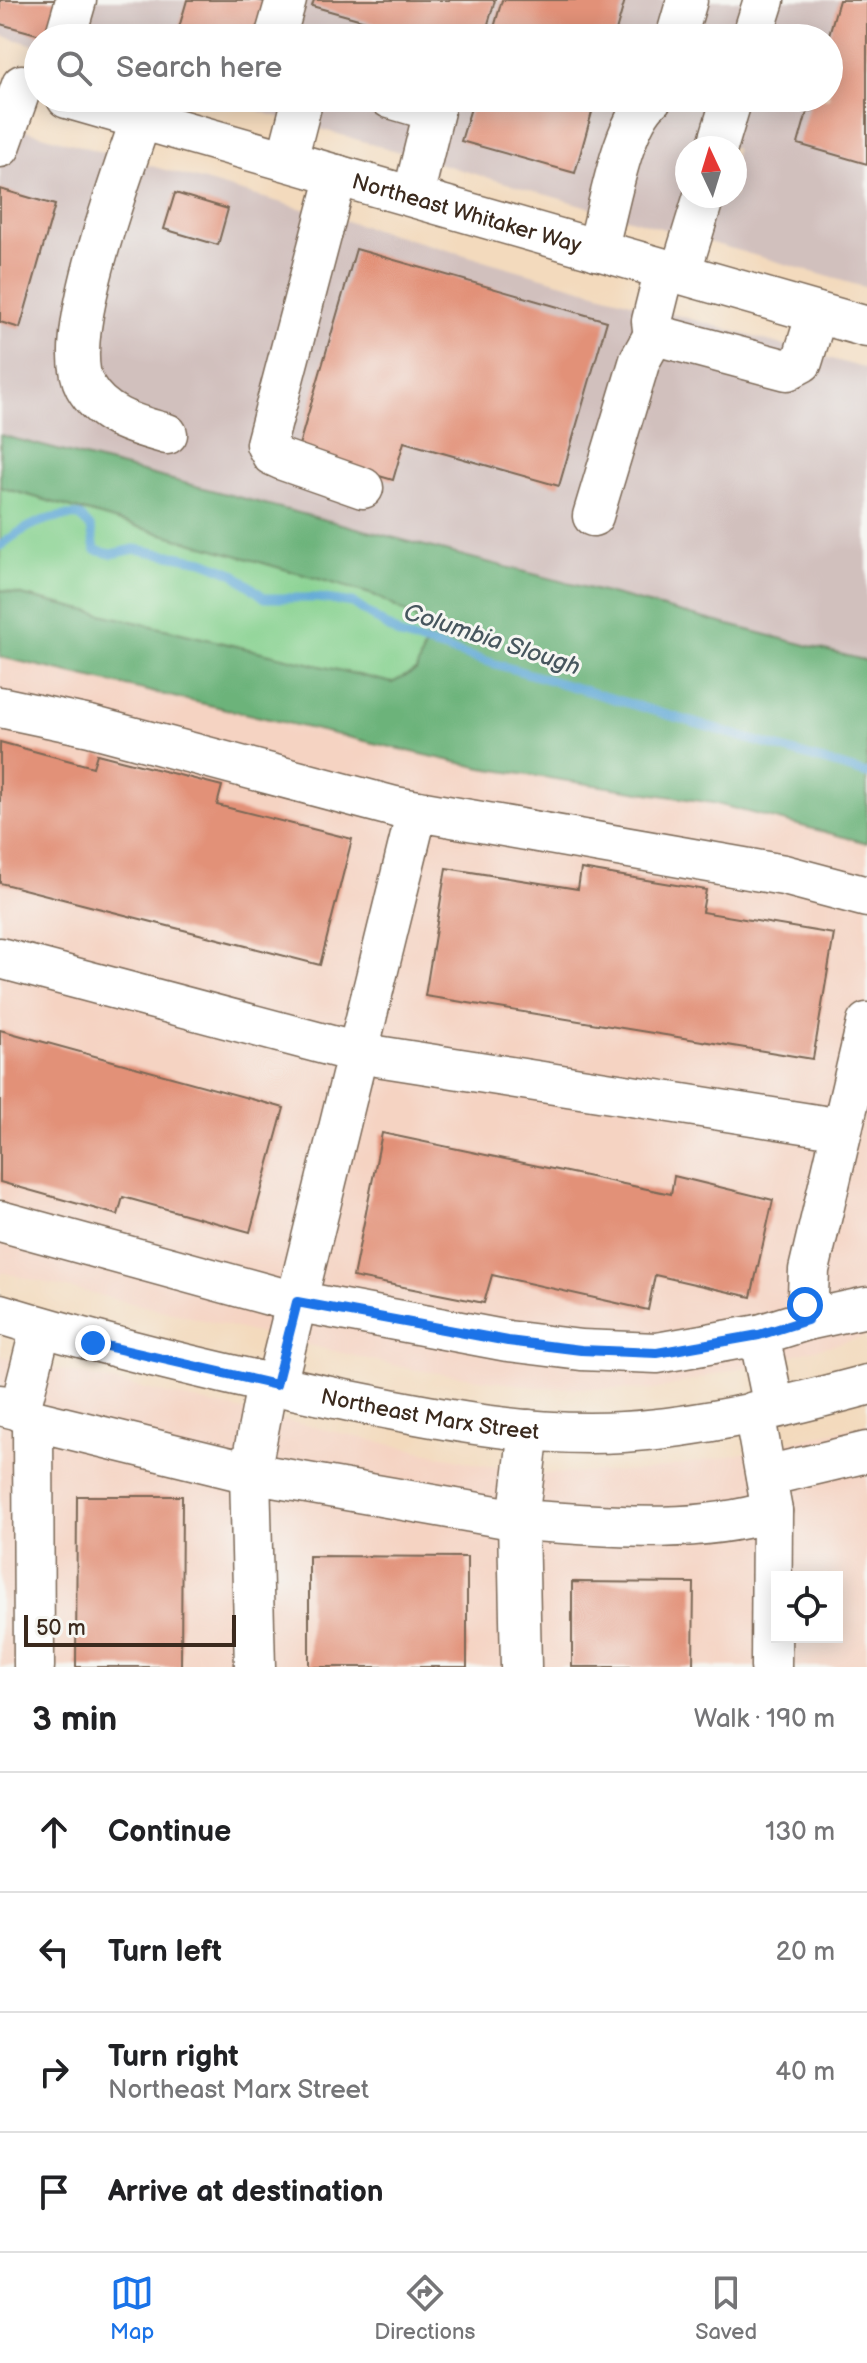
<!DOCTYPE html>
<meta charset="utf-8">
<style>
:root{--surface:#fff;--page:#f6f6f6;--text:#202124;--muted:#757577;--line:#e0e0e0;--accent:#1a73e8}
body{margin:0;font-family:"Balsamiq Sans",sans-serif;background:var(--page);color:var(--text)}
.controls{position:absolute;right:24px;bottom:24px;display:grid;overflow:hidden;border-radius:0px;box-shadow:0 4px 20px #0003}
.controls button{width:72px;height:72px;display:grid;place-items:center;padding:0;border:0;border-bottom:2px solid var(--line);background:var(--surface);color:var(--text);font:40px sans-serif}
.compass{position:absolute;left:675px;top:136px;width:72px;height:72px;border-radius:50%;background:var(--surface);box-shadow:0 4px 20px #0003;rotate:356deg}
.scale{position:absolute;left:24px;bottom:20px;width:212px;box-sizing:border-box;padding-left:8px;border:4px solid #3b2a1e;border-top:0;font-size:22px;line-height:28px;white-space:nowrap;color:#3b2a1e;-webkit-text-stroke:6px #f6f6f2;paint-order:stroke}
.stop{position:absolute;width:24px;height:24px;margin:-18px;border:6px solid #1a73e8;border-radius:50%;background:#fff}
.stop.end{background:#1a73e8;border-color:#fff;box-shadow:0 2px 8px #0008}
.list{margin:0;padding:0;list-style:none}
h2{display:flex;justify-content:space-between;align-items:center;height:104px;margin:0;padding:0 32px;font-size:34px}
h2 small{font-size:26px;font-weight:400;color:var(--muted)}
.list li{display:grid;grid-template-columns:52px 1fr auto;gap:24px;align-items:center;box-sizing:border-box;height:120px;padding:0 32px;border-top:2px solid var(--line)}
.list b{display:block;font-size:30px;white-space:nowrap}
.list p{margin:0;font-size:26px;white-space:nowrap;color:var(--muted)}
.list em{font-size:26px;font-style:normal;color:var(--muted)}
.icon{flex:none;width:44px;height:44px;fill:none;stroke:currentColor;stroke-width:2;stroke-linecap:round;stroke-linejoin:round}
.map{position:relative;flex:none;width:867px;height:1667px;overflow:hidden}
.search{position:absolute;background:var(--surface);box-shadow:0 4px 20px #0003;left:24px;right:24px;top:24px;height:88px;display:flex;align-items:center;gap:20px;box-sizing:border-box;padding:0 28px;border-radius:44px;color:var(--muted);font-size:30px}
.sheet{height:584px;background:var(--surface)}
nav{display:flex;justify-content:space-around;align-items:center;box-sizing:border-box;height:112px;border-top:2px solid var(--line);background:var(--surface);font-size:22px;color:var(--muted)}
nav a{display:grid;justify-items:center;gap:4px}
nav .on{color:var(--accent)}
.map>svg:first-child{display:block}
</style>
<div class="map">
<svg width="867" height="1667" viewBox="0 0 867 1667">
<rect width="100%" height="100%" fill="#f6f6f2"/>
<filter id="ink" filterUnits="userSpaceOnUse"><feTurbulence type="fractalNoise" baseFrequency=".0125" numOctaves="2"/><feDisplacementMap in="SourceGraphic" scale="16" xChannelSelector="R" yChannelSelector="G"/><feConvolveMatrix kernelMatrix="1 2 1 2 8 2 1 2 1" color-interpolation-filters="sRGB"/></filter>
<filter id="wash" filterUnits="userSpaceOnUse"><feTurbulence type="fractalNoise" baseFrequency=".006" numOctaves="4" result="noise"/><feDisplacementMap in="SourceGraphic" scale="32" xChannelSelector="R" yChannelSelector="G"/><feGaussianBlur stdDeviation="1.8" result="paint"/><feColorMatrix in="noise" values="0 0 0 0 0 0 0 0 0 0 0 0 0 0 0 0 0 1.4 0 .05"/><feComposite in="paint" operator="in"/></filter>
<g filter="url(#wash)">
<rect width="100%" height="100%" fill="#f3dabd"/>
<!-- built -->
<g fill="#f5d3c2" fill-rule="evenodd">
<polygon points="0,657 482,768 713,803 867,843 867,1336 654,1390 536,1387 410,1369 0,1272"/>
<path d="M0,1356l477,108 64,10 101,-3 84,-14 141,-33v243h-867zM777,1577h60v60h-60z"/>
</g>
<!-- industrial -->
<g fill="#d1c0bd" fill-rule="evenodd">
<path d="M0,0h867v288l-653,-190h615v-60h-791v8l-38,-11zM687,148h48v48h-48z"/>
<polygon points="0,123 867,369 867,661 0,435"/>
</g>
<!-- green -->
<polygon fill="#86d18f" stroke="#607e56" stroke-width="2" points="0,487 374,595 414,617 428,637 416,671 392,683 0,590"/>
<!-- forest -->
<polygon fill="#6cb37a" stroke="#546e4c" stroke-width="2" points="0,435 867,661 867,843 713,803 482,768 0,657 0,590 392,683 416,671 428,637 414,617 374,595 0,487"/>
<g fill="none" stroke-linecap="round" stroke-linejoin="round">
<!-- stream -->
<path stroke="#5da7d5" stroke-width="9" d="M0,546c24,-19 48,-32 80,-30l11,12 4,22 16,4 24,-5 68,12 30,12 32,25h53l35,5 48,33 466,138"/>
</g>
<g id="blocks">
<!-- building -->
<g fill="#e29178">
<polygon points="0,0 58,0 48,37 0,24"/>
<polygon points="187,0 257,0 265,2 255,38 176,38"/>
<polygon points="314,0 495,0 484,38 384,38 387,27 312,6"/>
<polygon points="502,0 625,0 614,38 491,38"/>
<polygon points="839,0 867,0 867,164 798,144 811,98 829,98 828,38"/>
<polygon points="474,98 596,98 575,173 461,141"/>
<polygon points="0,189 55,205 20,328 0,322"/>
<polygon points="175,193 228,209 218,245 164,229"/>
<polygon points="356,249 607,321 559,486 404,442 393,480 297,452"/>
<polygon points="0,742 93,767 97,754 222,786 217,805 352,839 320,965 0,883"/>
<polygon points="446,868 578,889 581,869 706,890 702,912 834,934 813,1059 425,996"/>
<polygon points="0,1030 284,1108 250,1232 123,1197 118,1215 0,1182"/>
<polygon points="382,1133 671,1194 674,1176 773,1200 751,1297 655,1275 648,1310 492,1275 484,1303 353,1277"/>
<polygon points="77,1496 182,1496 181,1667 76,1667"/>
<polygon points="309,1556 467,1557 467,1667 309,1667"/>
<polygon points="572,1582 694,1583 693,1667 572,1667"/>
</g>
</g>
</g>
<g filter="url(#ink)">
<use href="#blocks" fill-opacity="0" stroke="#7b6856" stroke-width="2"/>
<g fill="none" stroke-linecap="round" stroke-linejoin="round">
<defs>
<g id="minor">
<polyline points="65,38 76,0"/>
<polyline points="275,38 286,0"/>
<polyline points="676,38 687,0"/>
<polyline points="752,38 764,0"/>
<path id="s1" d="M67,98l800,229"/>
<polyline points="390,98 434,111 413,196"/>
<path d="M141,119c-17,52 -82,220 -56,267 17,31 50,39 82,48"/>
<polyline points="0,147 22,85"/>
<polyline points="717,148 732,98"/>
<polyline points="287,160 303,98"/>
<polyline points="337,175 266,444 272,455 283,460 363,488"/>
<path d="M597,250c12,-41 24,-126 55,-152"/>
<polyline points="665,269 652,321 653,329 659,336 787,370 802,362 817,313"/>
<polyline points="680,274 704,196"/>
<polyline points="593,516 640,360 655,333"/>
<polyline points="0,707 90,726 395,807 784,875 867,897"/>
<polyline points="0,958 358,1053 842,1129"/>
<polyline points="0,1221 284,1299 508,1341 581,1350 657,1353 759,1335"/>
<path id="s2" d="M0,1314c111,34 222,60 335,84 95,19 191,40 288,34 82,-5 165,-26 244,-47"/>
<polyline points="807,1320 867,1307"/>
<polyline points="276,1385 417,811"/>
<polyline points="0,1405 20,1410 41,1327"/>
<polyline points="774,1407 759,1335 807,1320 809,1270 867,1023"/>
<polyline points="20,1410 33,1420 250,1473 267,1384"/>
<polyline points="33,1420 34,1667"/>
<path d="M529,1430l-11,90c83,5 173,16 254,-9l-18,-99"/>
<polyline points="766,1476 867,1452"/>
<polyline points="255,1667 250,1473 518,1520 521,1667"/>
<polyline points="771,1667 772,1511"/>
</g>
</defs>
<!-- minor casing -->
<use href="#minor" stroke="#7b6856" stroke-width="43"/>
<!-- minor -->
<use href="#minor" stroke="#fff" stroke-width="40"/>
</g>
</g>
<g fill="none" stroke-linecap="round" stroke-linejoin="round" filter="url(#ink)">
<!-- route -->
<polyline stroke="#1a73e8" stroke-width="10" points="93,1343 276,1385 297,1302 508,1341 581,1350 657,1353 759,1335 807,1320 805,1305"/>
</g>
<g text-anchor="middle" stroke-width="6" stroke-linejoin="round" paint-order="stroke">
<!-- street labels -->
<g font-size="22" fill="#3b2a1e" stroke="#f6f6f2">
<text dy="8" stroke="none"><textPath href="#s1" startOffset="416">Northeast Whitaker Way</textPath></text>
<text dy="8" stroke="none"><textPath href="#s2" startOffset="442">Northeast Marx Street</textPath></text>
</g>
<!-- water labels -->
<g font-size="24" font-style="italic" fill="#47565e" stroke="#f6f6f2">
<text transform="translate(492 639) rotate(18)" y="8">Columbia Slough</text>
</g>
</g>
</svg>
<div class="controls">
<button><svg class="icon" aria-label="locate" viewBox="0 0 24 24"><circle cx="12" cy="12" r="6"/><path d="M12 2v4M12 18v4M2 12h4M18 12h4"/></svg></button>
</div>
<svg class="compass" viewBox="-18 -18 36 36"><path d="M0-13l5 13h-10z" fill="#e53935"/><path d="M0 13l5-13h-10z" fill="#757577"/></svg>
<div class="scale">50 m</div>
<div class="stop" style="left:805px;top:1305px"></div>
<div class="stop end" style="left:93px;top:1343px"></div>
<div class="search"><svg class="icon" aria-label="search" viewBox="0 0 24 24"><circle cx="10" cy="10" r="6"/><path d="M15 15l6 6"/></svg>Search here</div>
</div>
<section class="sheet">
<h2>3 min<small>Walk · 190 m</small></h2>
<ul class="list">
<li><svg class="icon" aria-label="ahead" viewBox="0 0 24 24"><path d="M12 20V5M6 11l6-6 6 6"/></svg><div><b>Continue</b></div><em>130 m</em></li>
<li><svg class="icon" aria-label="left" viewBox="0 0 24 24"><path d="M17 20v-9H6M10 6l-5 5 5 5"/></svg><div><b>Turn left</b></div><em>20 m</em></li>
<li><svg class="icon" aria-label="right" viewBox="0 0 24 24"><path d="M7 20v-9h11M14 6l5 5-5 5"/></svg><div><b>Turn right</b><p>Northeast Marx Street</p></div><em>40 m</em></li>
<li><svg class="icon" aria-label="arrive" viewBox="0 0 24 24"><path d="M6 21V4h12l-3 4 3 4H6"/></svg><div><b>Arrive at destination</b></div></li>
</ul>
</section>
<nav>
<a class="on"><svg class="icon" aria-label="map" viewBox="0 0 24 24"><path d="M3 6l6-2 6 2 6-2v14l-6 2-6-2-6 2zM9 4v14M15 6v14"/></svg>Map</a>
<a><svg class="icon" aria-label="directions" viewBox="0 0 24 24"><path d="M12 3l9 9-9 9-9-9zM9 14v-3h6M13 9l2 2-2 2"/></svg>Directions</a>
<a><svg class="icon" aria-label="saved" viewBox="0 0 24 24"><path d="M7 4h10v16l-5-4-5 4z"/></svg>Saved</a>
</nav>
